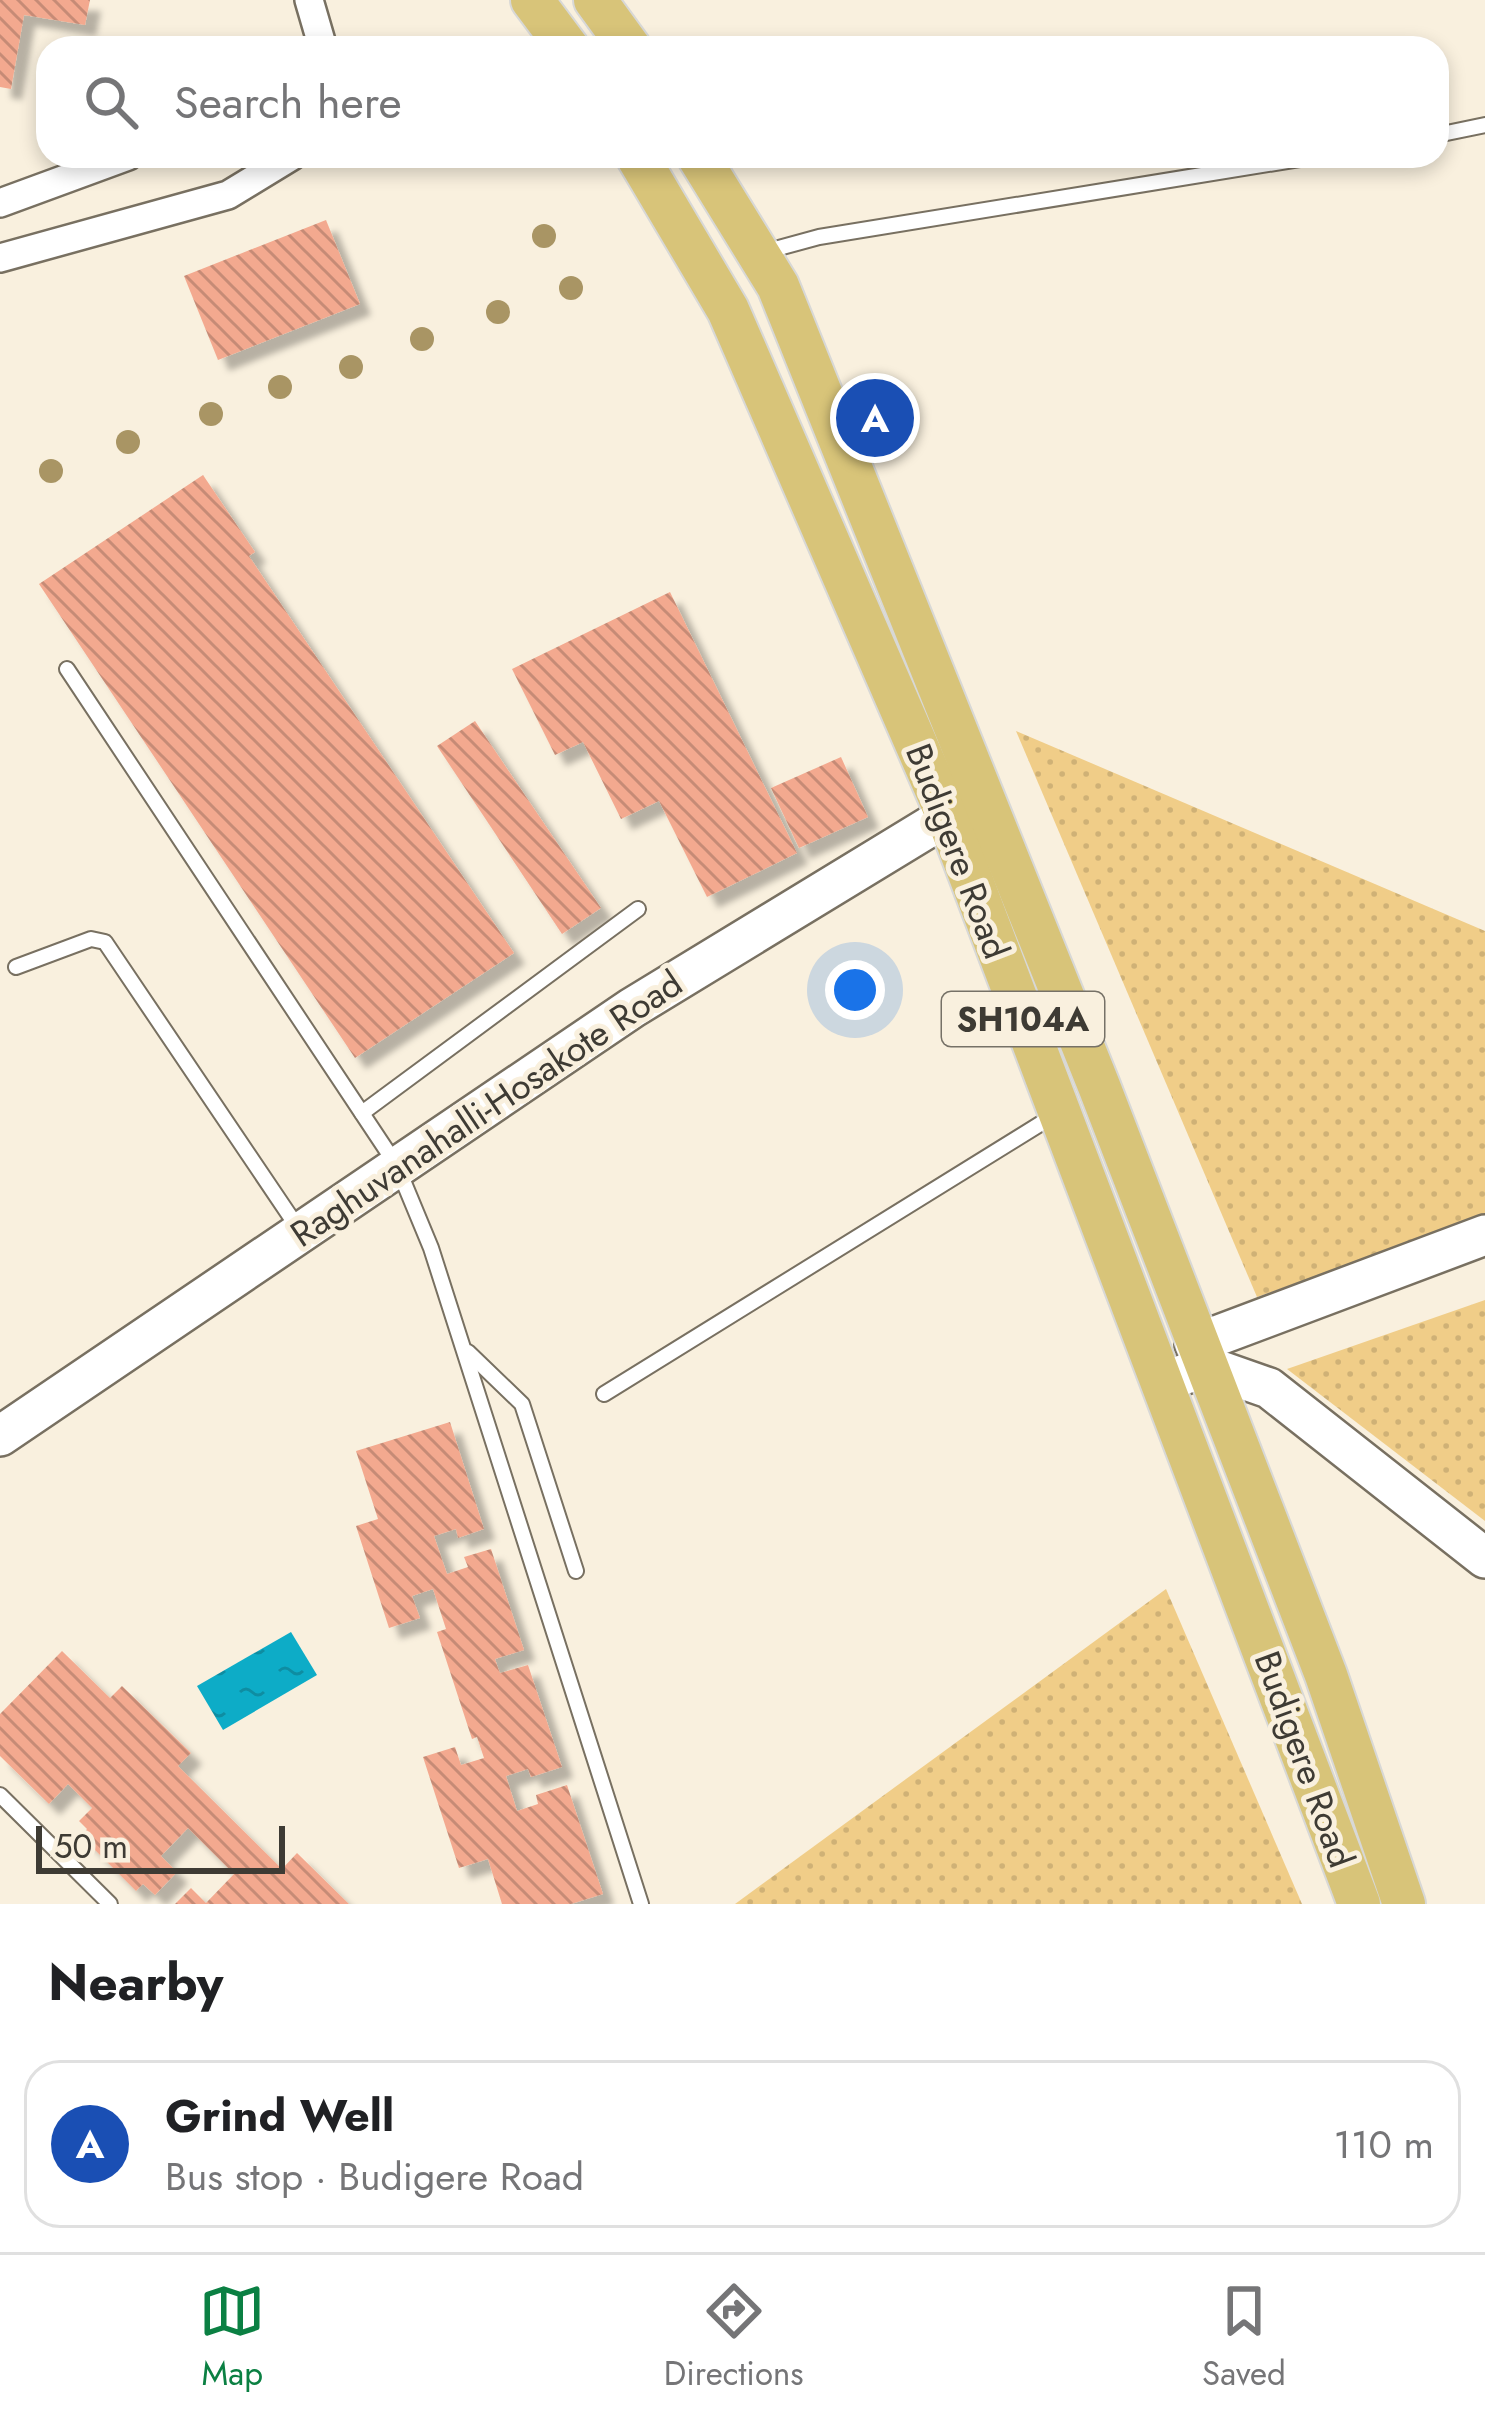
<!DOCTYPE html>
<meta charset="utf-8">
<style>
:root{--surface:#fff;--page:#f2f2f2;--text:#202124;--muted:#757577;--line:#e0e0e0;--accent:#0b8043}
body{margin:0;font-family:Jost,sans-serif;background:var(--page);color:var(--text)}
.scale{position:absolute;left:36px;bottom:30px;width:249px;box-sizing:border-box;padding-left:12px;border:6px solid #3e3b34;border-top:0;font-size:33px;line-height:42px;white-space:nowrap;color:#3e3b34;-webkit-text-stroke:9px #f9f0de;paint-order:stroke}
.you{position:absolute;left:855px;top:990px;width:42px;height:42px;margin:-30px;border:9px solid #fff;border-radius:50%;background:#1a73e8;box-shadow:0 0 0 18px #1a73e833}
.badge{display:grid;place-items:center;width:78px;height:78px;border-radius:50%;background:var(--accent);color:#fff;font-size:39px;font-weight:700}
.pin{position:absolute;translate:-50% -50%;border:6px solid #fff;box-shadow:0 3px 12px #0006}
.list{margin:0;padding:0;list-style:none}
h2{display:flex;justify-content:space-between;align-items:center;height:156px;margin:0;padding:0 48px;font-size:51px}
h2 small{font-size:39px;font-weight:400;color:var(--muted)}
.list li{display:grid;grid-template-columns:78px 1fr auto;gap:36px;align-items:center;box-sizing:border-box;height:168px;margin:0 24px 24px;padding:0 24px;border:3px solid var(--line);border-radius:36px}
.list b{display:block;font-size:45px;white-space:nowrap}
.list p{margin:0;font-size:39px;white-space:nowrap;color:var(--muted)}
.list em{font-size:39px;font-style:normal;color:var(--muted)}
.icon{flex:none;width:66px;height:66px;fill:none;stroke:currentColor;stroke-width:2;stroke-linecap:round;stroke-linejoin:round}
.map{position:relative;flex:none;width:1485px;height:1904px;overflow:hidden}
.search{position:absolute;background:var(--surface);box-shadow:0 6px 18px #0003;left:36px;right:36px;top:36px;height:132px;display:flex;align-items:center;gap:30px;box-sizing:border-box;padding:0 42px;border-radius:36px;color:var(--muted);font-size:45px}
.sheet{height:348px;background:var(--surface)}
nav{display:flex;justify-content:space-around;align-items:center;box-sizing:border-box;height:168px;border-top:3px solid var(--line);background:var(--surface);font-size:33px;color:var(--muted)}
nav a{display:grid;justify-items:center;gap:6px}
nav .on{color:var(--accent)}
.map>svg:first-child{display:block}
</style>
<div class="map">
<svg width="1485" height="1904" viewBox="0 0 1485 1904">
<defs>
<pattern id="grass-dots" width="8" height="8" patternUnits="userSpaceOnUse" patternTransform="scale(3)"><rect width="8" height="8" fill="#f0cd88"/><path d="M2 2h.1M6 6h.1" fill="none" stroke="#cfb176" stroke-width="1.8" stroke-linecap="round"/></pattern>
<pattern id="water-ripples" width="26" height="14" patternUnits="userSpaceOnUse" patternTransform="scale(3)"><rect width="26" height="14" fill="#0dacc7"/><path d="M2 4q2-2 4 0t4 0M15 11q2-2 4 0t4 0" fill="none" stroke="#0e8da2"/></pattern>
<pattern id="building-back-hatch" width="6" height="6" patternUnits="userSpaceOnUse" patternTransform="scale(3)"><rect width="6" height="6" fill="#f3a98f"/><path d="M-1 5l2 2M0 0l6 6M5-1l2 2" fill="none" stroke="#c68b76"/></pattern>
<filter id="shadow"><feDropShadow dx="11" dy="11" stdDeviation="3" flood-color="#0004"/></filter>
</defs>
<rect width="100%" height="100%" fill="#f9f0de"/>
<!-- grass -->
<g fill="url(#grass-dots)">
<polygon points="1016,731 1485,931 1485,1216 1257,1297"/>
<polygon points="1485,1300 1485,1521 1287,1369"/>
<polygon points="1166,1589 1302,1904 735,1904"/>
</g>
<!-- water -->
<polygon fill="url(#water-ripples)" points="291,1632 317,1675 223,1730 197,1686"/>
<!-- building -->
<g fill="url(#building-back-hatch)" filter="url(#shadow)">
<polygon points="0,0 90,0 85,25 24,15 11,89 0,87"/>
<polygon points="326,220 360,304 218,360 184,276"/>
<polygon points="203,475 255,552 249,556 514,953 355,1058 39,584"/>
<polygon points="670,592 797,853 707,897 659,801 621,819 583,742 555,755 512,669"/>
<polygon points="475,721 601,908 562,934 437,746"/>
<polygon points="841,757 868,817 799,848 771,788"/>
<polygon points="450,1422 484,1529 458,1538 456,1529 434,1536 447,1574 468,1567 464,1557 491,1549 524,1650 495,1659 498,1668 500,1673 528,1665 562,1767 531,1777 528,1769 506,1776 517,1811 538,1804 536,1795 567,1785 603,1894 571,1904 502,1904 488,1859 459,1868 423,1757 455,1747 461,1765 484,1758 477,1737 472,1739 437,1632 446,1629 433,1589 412,1596 420,1618 389,1628 356,1526 378,1519 356,1451"/>
<polygon points="62,1651 110,1698 122,1686 191,1753 178,1766 282,1869 297,1853 349,1904 175,1904 191,1888 206,1903 234,1874 188,1828 161,1856 177,1872 155,1895 143,1884 136,1891 81,1836 87,1829 79,1821 92,1808 68,1784 49,1804 0,1756 0,1714"/>
</g>
<g fill="none" stroke-linecap="round" stroke-linejoin="round">
<defs>
<g id="lane">
<polyline points="1437,135 1485,125"/>
<polyline points="764,252 819,237 1318,156"/>
<polyline points="67,669 397,1166 431,1248 641,1904"/>
<polyline points="16,967 91,939 105,942 298,1228"/>
<polyline points="362,1113 638,909"/>
<polyline points="468,1352 522,1404 576,1571"/>
<polyline points="604,1394 1053,1116"/>
<polyline points="0,1795 110,1904"/>
</g>
<g id="street">
<polyline points="309,0 323,48"/>
<polyline points="0,203 128,156"/>
<polyline points="0,258 228,195 292,156"/>
</g>
<g id="secondary">
<polyline points="1195,1344 1485,1235"/>
<polyline points="1162,1383 1206,1366 1269,1388 1485,1558"/>
<polyline points="0,1436 632,1008 975,799"/>
</g>
<g id="primary">
<polyline points="532,0 568,48"/>
<polyline points="595,0 630,48"/>
<polyline points="637,156 728,310 947,815 1359,1904"/>
<polyline points="698,156 778,286 1099,1086 1326,1675 1404,1904"/>
</g>
</defs>
<!-- lane casing -->
<use href="#lane" stroke="#787061" stroke-width="18"/>
<!-- street casing -->
<use href="#street" stroke="#787061" stroke-width="32"/>
<!-- secondary casing -->
<use href="#secondary" stroke="#787061" stroke-width="44"/>
<!-- primary casing -->
<use href="#primary" stroke="#d8d8d6" stroke-width="46"/>
<!-- lane -->
<use href="#lane" stroke="#fff" stroke-width="14"/>
<!-- street -->
<use href="#street" stroke="#fff" stroke-width="27"/>
<!-- secondary -->
<use href="#secondary" stroke="#fff" stroke-width="39"/>
<!-- primary -->
<use href="#primary" stroke="#d8c479" stroke-width="42"/>
</g>
<!-- trees -->
<g fill="#a99564">
<circle cx="544" cy="236" r="12"/>
<circle cx="571" cy="288" r="12"/>
<circle cx="498" cy="312" r="12"/>
<circle cx="422" cy="339" r="12"/>
<circle cx="351" cy="367" r="12"/>
<circle cx="280" cy="387" r="12"/>
<circle cx="211" cy="414" r="12"/>
<circle cx="128" cy="442" r="12"/>
<circle cx="51" cy="471" r="12"/>
</g>
<g text-anchor="middle" stroke-width="10" stroke-linejoin="round" paint-order="stroke">
<!-- shield labels -->
<rect fill="#f9f0de" stroke="#767167" stroke-width="3" x="942" y="992" width="162" height="54" rx="9"/>
<g font-size="33" font-weight="bold" fill="#3e3b34">
<text x="1023" y="1031">SH104A</text>
</g>
<!-- street labels -->
<g font-size="36" fill="#3e3b34" stroke="#f9f0de">
<text transform="translate(958 851) rotate(69)" y="13">Budigere Road</text>
<text transform="translate(486 1108) rotate(-34)" y="13">Raghuvanahalli-Hosakote Road</text>
<text transform="translate(1305 1759) rotate(70)" y="13">Budigere Road</text>
</g>
</g>
</svg>
<div class="scale">50 m</div>
<div class="you"></div>
<div class="pin badge" style="left:875px;top:418px;background:#1a4fb4">A</div>
<div class="search"><svg class="icon" aria-label="search" viewBox="0 0 24 24"><circle cx="10" cy="10" r="6"/><path d="M15 15l6 6"/></svg>Search here</div>
</div>
<section class="sheet">
<h2>Nearby<small></small></h2>
<ul class="list">
<li><span class="badge" style="background:#1a4fb4">A</span><div><b>Grind Well</b><p>Bus stop · Budigere Road</p></div><em>110 m</em></li>
</ul>
</section>
<nav>
<a class="on"><svg class="icon" aria-label="map" viewBox="0 0 24 24"><path d="M3 6l6-2 6 2 6-2v14l-6 2-6-2-6 2zM9 4v14M15 6v14"/></svg>Map</a>
<a><svg class="icon" aria-label="directions" viewBox="0 0 24 24"><path d="M12 3l9 9-9 9-9-9zM9 14v-3h6M13 9l2 2-2 2"/></svg>Directions</a>
<a><svg class="icon" aria-label="saved" viewBox="0 0 24 24"><path d="M7 4h10v16l-5-4-5 4z"/></svg>Saved</a>
</nav>
